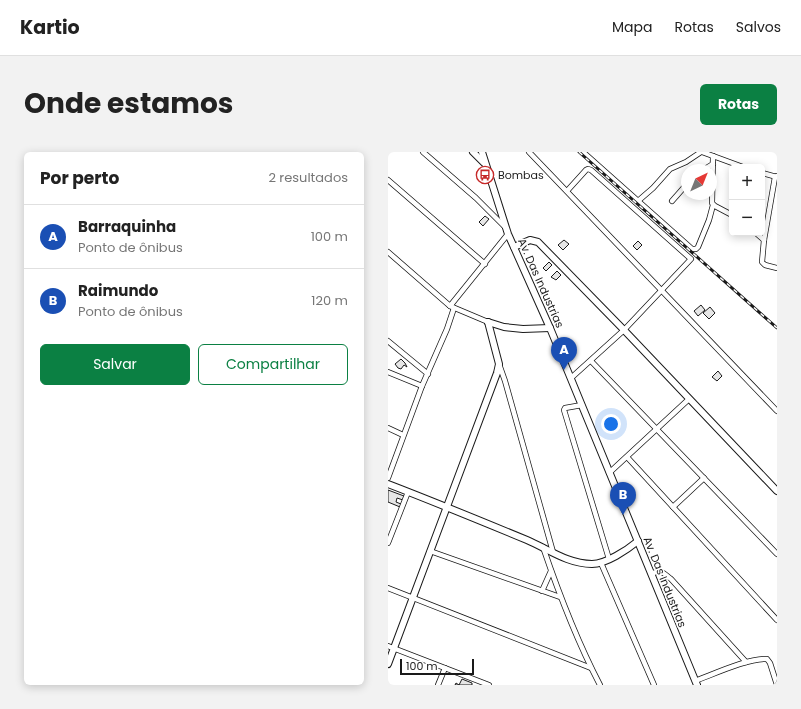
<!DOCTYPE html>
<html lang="pt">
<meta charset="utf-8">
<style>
:root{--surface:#fff;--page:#f2f2f2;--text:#222;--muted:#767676;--line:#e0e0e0;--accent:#0b8043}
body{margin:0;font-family:Poppins,sans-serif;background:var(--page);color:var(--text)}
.controls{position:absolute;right:12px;top:12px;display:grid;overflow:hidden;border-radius:6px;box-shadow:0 2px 10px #0003}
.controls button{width:36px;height:36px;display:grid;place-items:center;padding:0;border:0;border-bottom:1px solid var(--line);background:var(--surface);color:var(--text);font:20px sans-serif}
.compass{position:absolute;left:293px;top:12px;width:36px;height:36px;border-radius:50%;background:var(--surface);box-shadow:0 2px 10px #0003;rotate:43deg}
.scale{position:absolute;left:12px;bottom:10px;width:74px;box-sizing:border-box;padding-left:4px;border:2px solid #1a1a1a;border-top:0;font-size:11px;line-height:14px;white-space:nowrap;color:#1a1a1a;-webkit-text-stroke:3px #fff;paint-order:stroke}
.you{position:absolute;left:223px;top:272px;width:14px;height:14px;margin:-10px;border:3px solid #fff;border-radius:50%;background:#1a73e8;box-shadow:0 0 0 6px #1a73e833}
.badge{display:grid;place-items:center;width:26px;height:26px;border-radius:50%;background:var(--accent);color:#fff;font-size:13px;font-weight:700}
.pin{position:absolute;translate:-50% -33px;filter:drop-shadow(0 1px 2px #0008)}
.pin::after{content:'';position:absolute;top:21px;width:14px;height:12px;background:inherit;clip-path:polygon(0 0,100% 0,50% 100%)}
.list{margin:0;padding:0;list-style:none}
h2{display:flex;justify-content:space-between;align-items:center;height:52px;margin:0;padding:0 16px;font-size:17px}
h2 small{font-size:13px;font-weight:400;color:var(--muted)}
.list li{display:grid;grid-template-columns:26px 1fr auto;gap:12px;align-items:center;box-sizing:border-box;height:64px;padding:0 16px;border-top:1px solid var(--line)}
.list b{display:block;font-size:15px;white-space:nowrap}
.list p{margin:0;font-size:13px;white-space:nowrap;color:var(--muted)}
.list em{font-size:13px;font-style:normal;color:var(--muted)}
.actions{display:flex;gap:8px;padding:12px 16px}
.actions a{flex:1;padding:9px 0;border:1px solid var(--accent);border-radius:6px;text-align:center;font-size:14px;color:var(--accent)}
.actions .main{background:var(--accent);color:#fff}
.map{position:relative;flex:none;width:389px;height:533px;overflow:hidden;border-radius:6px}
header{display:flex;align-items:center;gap:24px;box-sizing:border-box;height:56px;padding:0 20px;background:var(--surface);border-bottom:1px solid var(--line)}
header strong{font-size:19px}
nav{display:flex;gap:22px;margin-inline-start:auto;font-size:14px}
.intro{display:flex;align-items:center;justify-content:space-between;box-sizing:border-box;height:96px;padding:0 24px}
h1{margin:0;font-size:28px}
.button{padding:10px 18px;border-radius:6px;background:var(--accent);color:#fff;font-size:14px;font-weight:700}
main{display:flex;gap:24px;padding:0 24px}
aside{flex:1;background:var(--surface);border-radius:6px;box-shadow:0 2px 10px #0003}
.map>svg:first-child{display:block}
</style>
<header>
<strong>Kartio</strong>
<nav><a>Mapa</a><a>Rotas</a><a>Salvos</a></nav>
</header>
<div class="intro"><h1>Onde estamos</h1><a class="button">Rotas</a></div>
<main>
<aside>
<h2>Por perto<small>2 resultados</small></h2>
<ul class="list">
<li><span class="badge" style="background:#1a4fb4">A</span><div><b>Barraquinha</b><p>Ponto de ônibus</p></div><em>100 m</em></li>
<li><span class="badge" style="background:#1a4fb4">B</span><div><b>Raimundo</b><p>Ponto de ônibus</p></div><em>120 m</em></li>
</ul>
<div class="actions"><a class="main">Salvar</a><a>Compartilhar</a></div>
</aside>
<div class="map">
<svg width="389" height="533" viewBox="0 0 389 533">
<rect width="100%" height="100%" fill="#fff"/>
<!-- building -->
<g fill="#e6e6e6" stroke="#1a1a1a">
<polygon points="97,64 101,67 95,74 91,70"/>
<polygon points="176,88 181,92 175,98 170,93"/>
<polygon points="250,89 254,93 249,98 245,94"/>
<polygon points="161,110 164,113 158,119 155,116"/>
<polygon points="169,119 173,123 168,128 163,125"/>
<polygon points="313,153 317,158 310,164 306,159"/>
<polygon points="322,155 327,161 321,167 315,161"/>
<polygon points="13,207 17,211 19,215 16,213 13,217 10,216 7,212"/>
<polygon points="330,219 334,224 329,229 324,225"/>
<polygon points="0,338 16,344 15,348 9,346 8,350 13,352 12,355 0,350"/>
<polygon points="74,527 84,531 84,533 67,533 68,531 71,533"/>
</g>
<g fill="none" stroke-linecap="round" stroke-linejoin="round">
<defs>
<g id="street">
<polyline points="35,0 88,46 117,75"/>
<polyline points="141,0 389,259"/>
<polyline points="195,0 304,97 308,97 310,95 321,68 325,53"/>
<polyline points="314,0 355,15"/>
<polyline points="325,4 324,51 327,54 344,63"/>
<polyline points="315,18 325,12"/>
<polyline points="374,21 389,25"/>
<polyline points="389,24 387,25 376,88 374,110 377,113 389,116"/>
<polyline points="0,28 97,112"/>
<polyline points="179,39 198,18 200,17 203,18 303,107 236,178 183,226"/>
<polyline points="250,49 265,36 282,17 298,10 313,0"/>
<polyline points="284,49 299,32"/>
<polyline points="368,81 376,88"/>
<polyline points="0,100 62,154 100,170"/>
<polyline points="62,154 120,82"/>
<polyline points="0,189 40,222"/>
<polyline points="203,209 389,402"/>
<polyline points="111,212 117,229 165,400"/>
<polyline points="0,220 34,234"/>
<polyline points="194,253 177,256 176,258 221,407"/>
<polyline points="0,276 15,283"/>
<polyline points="239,305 389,468"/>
<polyline points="221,321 301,247"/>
<polyline points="0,326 34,234 59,177 66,156"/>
<polyline points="285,355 316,326"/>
<polyline points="0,391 20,340"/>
<path d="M155,395c16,47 34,94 57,138"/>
<polyline points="42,399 172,445"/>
<polyline points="213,411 266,533"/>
<path d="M263,422c11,-5 12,-1 20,5l75,83"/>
<polyline points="0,436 203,516"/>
<polyline points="154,439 163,419"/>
<polyline points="0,494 101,533"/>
<path d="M307,529c19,-7 53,-23 72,-22l3,4 7,22"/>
<polyline points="50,533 57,516"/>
</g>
<g id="secondary">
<polyline points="85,0 96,11"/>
<polyline points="94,0 120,82 162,176 309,533"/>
<polyline points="126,95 142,88 150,90 236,178 389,339"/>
<polyline points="100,170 116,175 135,177 162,176"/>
<path d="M0,332c47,18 93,37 139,56 21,9 41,24 65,24 14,0 35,-14 46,-23"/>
<polyline points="0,512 109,221 111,212 100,170"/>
</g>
</defs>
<!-- street casing -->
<use href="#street" stroke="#1a1a1a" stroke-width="6"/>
<!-- secondary casing -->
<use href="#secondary" stroke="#1a1a1a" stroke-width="8"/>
<!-- street -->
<use href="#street" stroke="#fff" stroke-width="4.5"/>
<!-- secondary -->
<use href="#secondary" stroke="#fff" stroke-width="6"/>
<defs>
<polyline id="rail" points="191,0 389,176"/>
</defs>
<!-- rail casing -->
<use href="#rail" stroke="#1a1a1a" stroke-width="3"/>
<!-- rail -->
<use href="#rail" stroke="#fff" stroke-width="1.5" stroke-dasharray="4.5" stroke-linecap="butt"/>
</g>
<!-- icons -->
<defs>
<symbol id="bus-ring" viewBox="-11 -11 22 22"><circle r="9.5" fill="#fff" stroke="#c62828" stroke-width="1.5"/><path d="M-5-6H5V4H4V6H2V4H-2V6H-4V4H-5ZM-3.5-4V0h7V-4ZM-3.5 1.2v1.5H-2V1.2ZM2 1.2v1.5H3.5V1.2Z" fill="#c62828"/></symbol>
</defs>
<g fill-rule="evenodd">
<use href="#bus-ring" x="87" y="13" width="20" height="20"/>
</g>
<g text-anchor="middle" stroke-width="3" stroke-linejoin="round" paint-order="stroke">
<!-- poi labels -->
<g font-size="11" fill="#1a1a1a" stroke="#fff" text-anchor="start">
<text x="110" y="27">Bombas</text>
</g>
<!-- street labels -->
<g font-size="11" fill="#1a1a1a" stroke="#fff">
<text transform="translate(153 131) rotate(66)" y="4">Av. Das Industrias</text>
<text transform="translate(277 430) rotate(68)" y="4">Av. Das Industrias</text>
</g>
</g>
</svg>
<div class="controls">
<button>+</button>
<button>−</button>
</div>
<svg class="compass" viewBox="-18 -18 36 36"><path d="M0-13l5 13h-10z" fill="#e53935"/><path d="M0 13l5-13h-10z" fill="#767676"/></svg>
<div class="scale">100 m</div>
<div class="you"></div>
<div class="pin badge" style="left:176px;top:218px;background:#1a4fb4">A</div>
<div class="pin badge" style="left:235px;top:363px;background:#1a4fb4">B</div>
</div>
</main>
